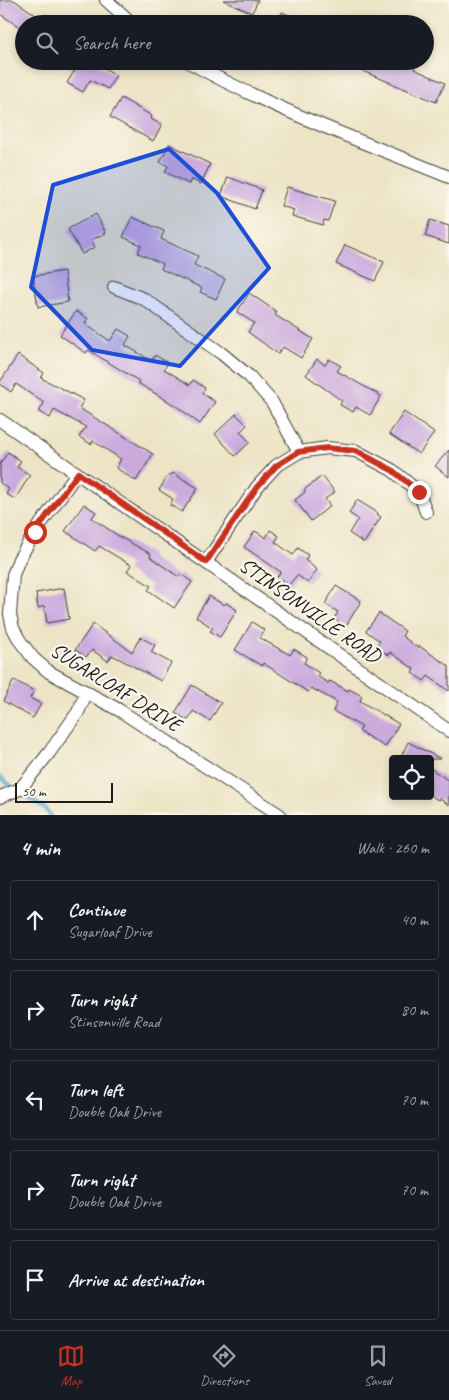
<!DOCTYPE html>
<meta charset="utf-8">
<style>
:root{--surface:#171b24;--page:#20242c;--text:#f1f3f6;--muted:#9ea1a6;--line:#363941;--accent:#c8321e}
body{margin:0;font-family:Caveat,sans-serif;background:var(--page);color:var(--text)}
.controls{position:absolute;right:15px;bottom:15px;display:grid;overflow:hidden;border-radius:5px;box-shadow:0 2px 8px #0003}
.controls button{width:45px;height:45px;display:grid;place-items:center;padding:0;border:0;border-bottom:1px solid var(--line);background:var(--surface);color:var(--text);font:25px sans-serif}
.scale{position:absolute;left:15px;bottom:12px;width:98px;box-sizing:border-box;padding-left:5px;border:2px solid #1c1c1c;border-top:0;font-size:14px;line-height:18px;white-space:nowrap;color:#1c1c1c;-webkit-text-stroke:4px #fbf7ec;paint-order:stroke}
.stop{position:absolute;width:15px;height:15px;margin:-11px;border:4px solid #c8321e;border-radius:50%;background:#fff}
.stop.end{background:#c8321e;border-color:#fff;box-shadow:0 1px 5px #0008}
.list{margin:0;padding:0;list-style:none}
h2{display:flex;justify-content:space-between;align-items:center;height:65px;margin:0;padding:0 20px;font-size:21px}
h2 small{font-size:16px;font-weight:400;color:var(--muted)}
.list li{display:grid;grid-template-columns:32px 1fr auto;gap:15px;align-items:center;box-sizing:border-box;height:80px;margin:0 10px 10px;padding:0 10px;border:1px solid var(--line);border-radius:5px}
.list b{display:block;font-size:19px;white-space:nowrap}
.list p{margin:0;font-size:16px;white-space:nowrap;color:var(--muted)}
.list em{font-size:16px;font-style:normal;color:var(--muted)}
.icon{flex:none;width:28px;height:28px;fill:none;stroke:currentColor;stroke-width:2;stroke-linecap:round;stroke-linejoin:round}
.map{position:relative;flex:none;width:449px;height:815px;overflow:hidden}
.search{position:absolute;background:var(--surface);box-shadow:0 2px 8px #0003;left:15px;right:15px;top:15px;height:55px;display:flex;align-items:center;gap:12px;box-sizing:border-box;padding:0 18px;border-radius:28px;color:var(--muted);font-size:19px}
.sheet{height:515px;background:var(--surface)}
nav{display:flex;justify-content:space-around;align-items:center;box-sizing:border-box;height:70px;border-top:1px solid var(--line);background:var(--surface);font-size:14px;color:var(--muted)}
nav a{display:grid;justify-items:center;gap:2px}
nav .on{color:var(--accent)}
.map>svg:first-child{display:block}
</style>
<div class="map">
<svg width="449" height="815" viewBox="0 0 449 815">
<rect width="100%" height="100%" fill="#fbf7ec"/>
<filter id="ink" filterUnits="userSpaceOnUse"><feTurbulence type="fractalNoise" baseFrequency=".02" numOctaves="2"/><feDisplacementMap in="SourceGraphic" scale="10" xChannelSelector="R" yChannelSelector="G"/><feConvolveMatrix kernelMatrix="1 2 1 2 8 2 1 2 1" color-interpolation-filters="sRGB"/></filter>
<filter id="wash" filterUnits="userSpaceOnUse"><feTurbulence type="fractalNoise" baseFrequency=".0096" numOctaves="4" result="noise"/><feDisplacementMap in="SourceGraphic" scale="20" xChannelSelector="R" yChannelSelector="G"/><feGaussianBlur stdDeviation="1.12" result="paint"/><feColorMatrix in="noise" values="0 0 0 0 0 0 0 0 0 0 0 0 0 0 0 0 0 1.4 0 .05"/><feComposite in="paint" operator="in"/></filter>
<g filter="url(#wash)">
<rect width="100%" height="100%" fill="#ede4c6"/>
<g fill="none" stroke-linecap="round" stroke-linejoin="round">
<!-- stream -->
<g stroke="#59acd4" stroke-width="4">
<polyline points="0,777 14,788"/>
<polyline points="20,792 45,809 50,815"/>
</g>
</g>
<g id="blocks">
<!-- building -->
<g fill="#cbaade">
<polygon points="0,0 14,0 49,24 24,24 24,30 0,14"/>
<polygon points="223,0 258,0 252,13"/>
<polygon points="282,12 309,24 277,24"/>
<polygon points="60,61 92,61 116,75 108,89 90,80 83,92 67,83 75,70"/>
<polygon points="339,61 417,61 414,69 445,83 436,102"/>
<polygon points="121,98 152,116 151,119 162,125 153,141 110,117"/>
<polygon points="169,144 210,164 201,184 191,179 189,184 165,172 168,166 160,162"/>
<polygon points="228,177 262,190 255,209 221,196"/>
<polygon points="287,187 335,201 328,221 324,220 323,225 292,216 294,210 281,206"/>
<polygon points="96,214 106,233 91,240 95,247 82,254 68,229"/>
<polygon points="132,217 164,231 161,239 198,256 194,265 225,279 216,299 200,292 202,288 161,269 163,264 138,253 141,245 123,237"/>
<polygon points="430,220 449,226 449,244 425,236"/>
<polygon points="345,245 384,262 375,281 336,264"/>
<polygon points="64,271 68,302 38,307 33,276"/>
<polygon points="249,293 277,312 275,315 313,339 301,358 283,347 278,354 248,332 254,323 237,312"/>
<polygon points="76,311 88,319 85,324 110,341 118,329 130,336 125,345 152,361 155,355 168,363 164,369 190,385 193,380 205,388 202,393 215,402 200,424 176,406 138,383 139,381 88,350 86,353 60,335"/>
<polygon points="18,355 44,373 41,378 84,400 79,408 153,454 136,481 116,468 121,459 93,441 91,444 79,437 86,427 54,410 50,418 39,412 44,403 16,384 11,392 0,384 0,382"/>
<polygon points="317,359 325,365 329,359 341,366 337,371 381,396 370,415 356,407 353,412 340,405 342,401 306,375"/>
<polygon points="404,412 434,433 419,454 389,434"/>
<polygon points="236,414 247,425 240,432 250,442 235,456 215,434"/>
<polygon points="449,450 449,477 435,466"/>
<polygon points="8,452 21,461 17,467 30,475 15,499 6,494 9,489 0,483 0,464"/>
<polygon points="173,473 198,488 182,512 170,505 173,499 159,490 169,474 171,475"/>
<polygon points="322,476 335,492 325,499 330,506 311,521 295,500 305,492 304,490"/>
<polygon points="357,500 378,513 377,514 381,517 364,543 349,533 358,519 349,513"/>
<polygon points="84,504 96,512 92,518 120,537 151,554 150,557 179,577 181,574 192,582 174,608 148,590 151,586 127,571 131,565 99,546 95,551 65,531"/>
<polygon points="270,530 279,536 275,542 293,555 298,548 308,555 305,560 317,570 308,583 297,575 289,585 277,577 281,572 244,547 255,531 266,538"/>
<polygon points="336,586 361,601 346,626 334,619 338,612 325,604"/>
<polygon points="64,588 69,619 47,623 44,606 38,608 36,593"/>
<polygon points="209,596 224,605 226,603 237,610 220,637 210,631 213,628 196,617"/>
<polygon points="379,613 405,631 402,636 418,648 419,646 449,666 449,691 428,676 424,681 412,673 414,669 390,652 388,655 376,646 380,641 366,631"/>
<polygon points="252,622 264,630 260,638 290,655 294,649 307,657 304,663 319,673 317,676 328,683 330,681 348,691 349,689 362,696 360,701 399,724 385,747 359,731 362,727 333,711 337,702 311,688 308,692 263,663 262,666 235,650"/>
<polygon points="93,624 132,652 140,637 155,645 151,652 171,663 161,681 112,655 108,661 92,650 86,657 75,650"/>
<polygon points="14,680 34,691 30,698 41,704 33,718 3,701"/>
<polygon points="192,685 221,703 210,721 193,711 188,720 175,713"/>
<polygon points="408,742 441,759 400,759"/>
<polygon points="430,768 449,781 449,805 439,798 438,800 430,795"/>
</g>
</g>
</g>
<g filter="url(#ink)">
<use href="#blocks" fill-opacity="0" stroke="#3b3a36" stroke-width="1"/>
<g fill="none" stroke-linecap="round" stroke-linejoin="round">
<defs>
<g id="minor">
<polyline points="106,0 133,24"/>
<path d="M187,61c83,47 174,80 262,116"/>
<polyline points="114,287 144,299 221,353 250,377 272,402 299,452"/>
<polyline points="0,420 449,731"/>
<polyline points="77,473 35,532 19,559 13,575 10,614 13,628 20,641 33,658 49,672 119,710 280,815"/>
<polyline points="206,562 257,487 276,466 299,452 327,448 356,451 392,470 419,492 426,512"/>
<polyline points="0,797 20,789 49,753 78,712 87,692"/>
</g>
</defs>
<!-- minor casing -->
<use href="#minor" stroke="#3b3a36" stroke-width="14"/>
<!-- minor -->
<use href="#minor" stroke="#fff" stroke-width="12"/>
</g>
</g>
<g fill="none" stroke-linecap="round" stroke-linejoin="round" filter="url(#ink)">
<!-- route -->
<polyline stroke="#c8321e" stroke-width="6" points="35,532 78,473 206,562 257,487 276,466 298,452 327,448 356,451 392,470 419,492"/>
</g>
<!-- marked area -->
<path fill="#1d4ed8" fill-opacity="0.2" stroke="#1d4ed8" stroke-width="4" stroke-linejoin="round" d="M169,149l48,44 52,75 -89,98 -88,-16 -61,-63 22,-102z"/>
<g text-anchor="middle" stroke-width="4.5" stroke-linejoin="round" paint-order="stroke">
<!-- street labels -->
<g font-size="21" fill="#1c1c1c" stroke="#fbf7ec">
<text transform="translate(310 610) rotate(35)" y="7">STINSONVILLE ROAD</text>
<text transform="translate(116 687) rotate(32)" y="7">SUGARLOAF DRIVE</text>
</g>
</g>
</svg>
<div class="controls">
<button><svg class="icon" aria-label="locate" viewBox="0 0 24 24"><circle cx="12" cy="12" r="6"/><path d="M12 2v4M12 18v4M2 12h4M18 12h4"/></svg></button>
</div>
<div class="scale">50 m</div>
<div class="stop" style="left:35px;top:532px"></div>
<div class="stop end" style="left:419px;top:492px"></div>
<div class="search"><svg class="icon" aria-label="search" viewBox="0 0 24 24"><circle cx="10" cy="10" r="6"/><path d="M15 15l6 6"/></svg>Search here</div>
</div>
<section class="sheet">
<h2>4 min<small>Walk · 260 m</small></h2>
<ul class="list">
<li><svg class="icon" aria-label="ahead" viewBox="0 0 24 24"><path d="M12 20V5M6 11l6-6 6 6"/></svg><div><b>Continue</b><p>Sugarloaf Drive</p></div><em>40 m</em></li>
<li><svg class="icon" aria-label="right" viewBox="0 0 24 24"><path d="M7 20v-9h11M14 6l5 5-5 5"/></svg><div><b>Turn right</b><p>Stinsonville Road</p></div><em>80 m</em></li>
<li><svg class="icon" aria-label="left" viewBox="0 0 24 24"><path d="M17 20v-9H6M10 6l-5 5 5 5"/></svg><div><b>Turn left</b><p>Double Oak Drive</p></div><em>70 m</em></li>
<li><svg class="icon" aria-label="right" viewBox="0 0 24 24"><path d="M7 20v-9h11M14 6l5 5-5 5"/></svg><div><b>Turn right</b><p>Double Oak Drive</p></div><em>70 m</em></li>
<li><svg class="icon" aria-label="arrive" viewBox="0 0 24 24"><path d="M6 21V4h12l-3 4 3 4H6"/></svg><div><b>Arrive at destination</b></div></li>
</ul>
</section>
<nav>
<a class="on"><svg class="icon" aria-label="map" viewBox="0 0 24 24"><path d="M3 6l6-2 6 2 6-2v14l-6 2-6-2-6 2zM9 4v14M15 6v14"/></svg>Map</a>
<a><svg class="icon" aria-label="directions" viewBox="0 0 24 24"><path d="M12 3l9 9-9 9-9-9zM9 14v-3h6M13 9l2 2-2 2"/></svg>Directions</a>
<a><svg class="icon" aria-label="saved" viewBox="0 0 24 24"><path d="M7 4h10v16l-5-4-5 4z"/></svg>Saved</a>
</nav>
